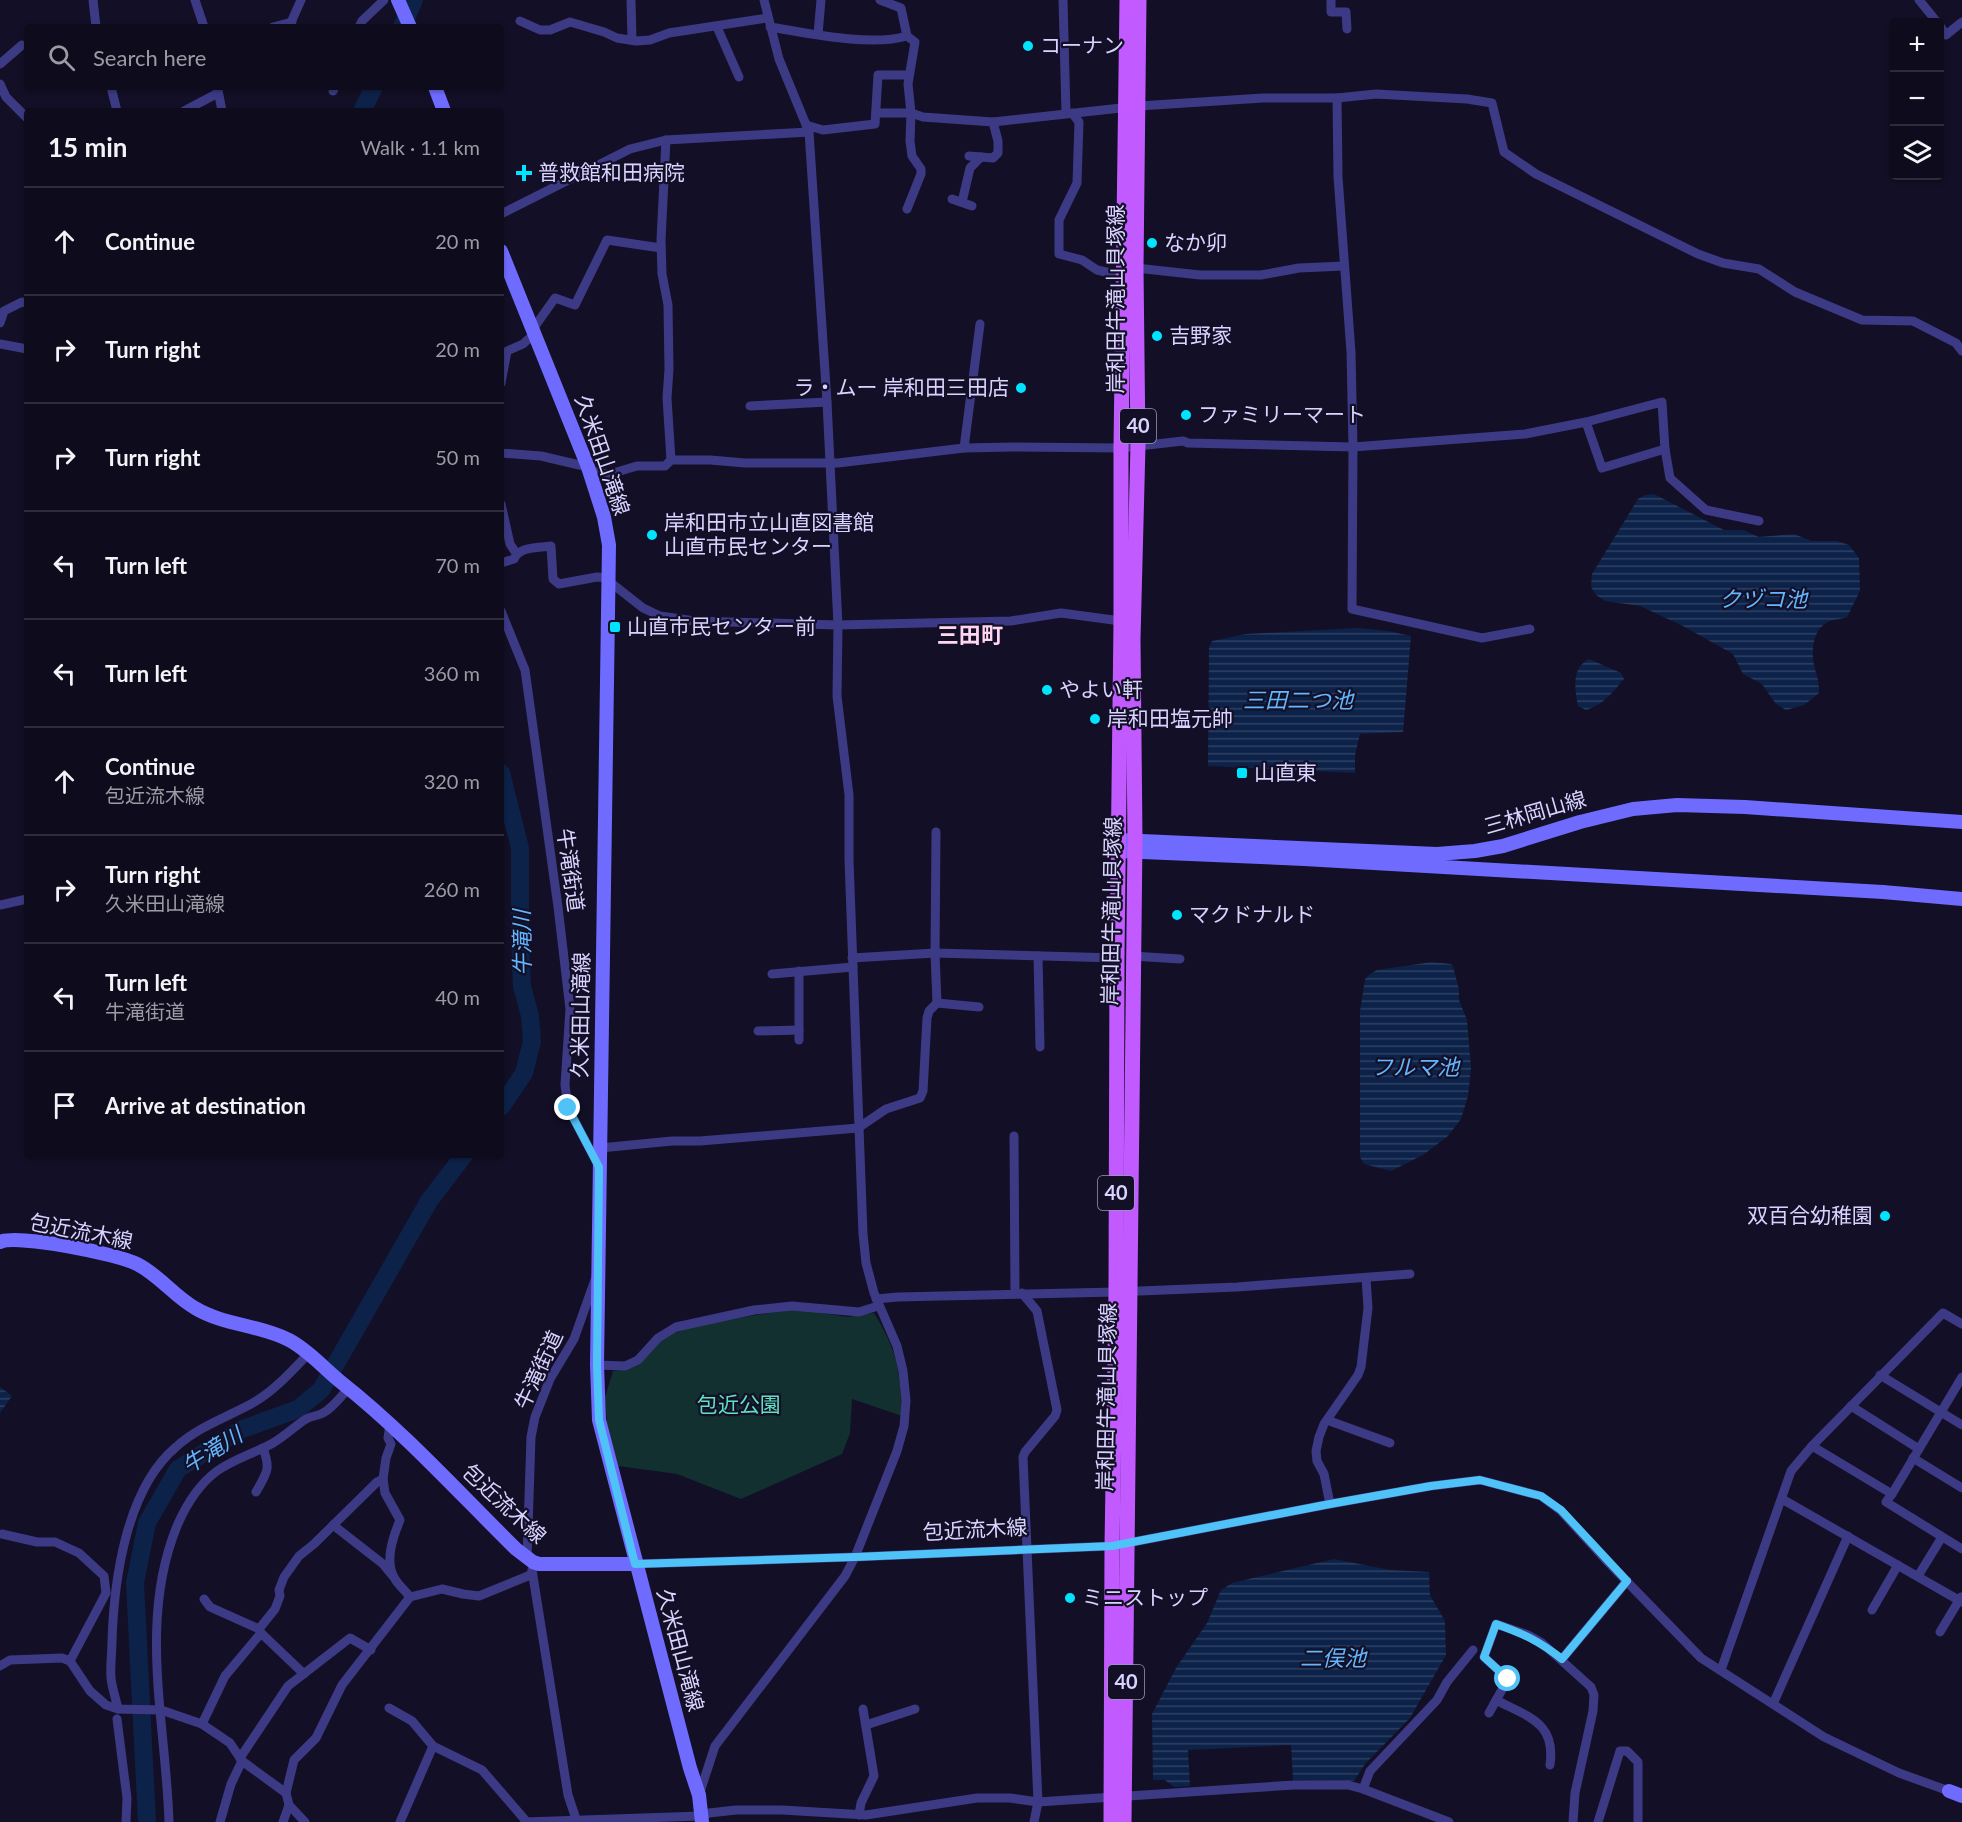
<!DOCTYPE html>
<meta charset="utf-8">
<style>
:root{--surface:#0e0b1c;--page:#171425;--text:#f1f3f6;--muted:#9b9ba3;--line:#2e2b3b}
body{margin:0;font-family:Lato,"Noto Sans JP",sans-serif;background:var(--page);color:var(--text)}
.controls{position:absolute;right:18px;top:18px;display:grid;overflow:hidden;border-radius:6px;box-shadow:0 2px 4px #0004}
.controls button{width:54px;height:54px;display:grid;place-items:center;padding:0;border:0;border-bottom:2px solid var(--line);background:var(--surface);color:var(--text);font:30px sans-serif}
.stop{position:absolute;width:18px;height:18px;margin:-14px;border:4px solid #4fc3f7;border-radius:50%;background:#fff}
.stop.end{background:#4fc3f7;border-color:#fff;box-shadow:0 2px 6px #0008}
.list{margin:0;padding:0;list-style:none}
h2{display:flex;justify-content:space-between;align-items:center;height:78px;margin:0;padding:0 24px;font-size:26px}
h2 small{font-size:20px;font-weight:400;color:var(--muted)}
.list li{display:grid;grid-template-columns:39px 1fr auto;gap:18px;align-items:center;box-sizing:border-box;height:108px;padding:0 24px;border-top:2px solid var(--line)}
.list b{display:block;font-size:22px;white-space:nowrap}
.list p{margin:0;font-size:20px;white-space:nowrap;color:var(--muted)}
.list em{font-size:20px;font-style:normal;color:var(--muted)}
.icon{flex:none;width:33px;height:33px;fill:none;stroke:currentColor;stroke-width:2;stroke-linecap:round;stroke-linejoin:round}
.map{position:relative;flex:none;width:1962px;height:1822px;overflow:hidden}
.search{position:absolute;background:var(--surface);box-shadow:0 2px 4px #0004;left:24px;top:24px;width:480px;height:66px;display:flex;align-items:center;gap:15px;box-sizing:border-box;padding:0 21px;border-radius:6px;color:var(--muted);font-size:22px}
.panel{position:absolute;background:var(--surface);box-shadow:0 2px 4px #0004;left:24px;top:108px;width:480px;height:1050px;border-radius:6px}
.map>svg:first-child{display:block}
</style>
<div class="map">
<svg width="1962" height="1822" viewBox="0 0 1962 1822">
<defs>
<pattern id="water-rules" width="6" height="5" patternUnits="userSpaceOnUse" patternTransform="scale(1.5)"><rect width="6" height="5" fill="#0c2248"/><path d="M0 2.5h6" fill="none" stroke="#2f4163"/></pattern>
</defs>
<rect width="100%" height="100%" fill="#130f26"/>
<!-- park -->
<path fill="#12302f" d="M802,1310l46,7 26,-4c24,39 26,57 28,103l-50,-17 -2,34 -8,21 -101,45 -64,-25 -59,-8 -11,-42 -2,-27 8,-26c39,-4 32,-25 61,-38 18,-8 40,-10 59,-14 23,-4 45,-8 69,-9z"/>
<!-- water -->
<g fill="url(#water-rules)">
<path d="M1654,494l70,36h19l16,7 35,-3 18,7h25l12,4 10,13 1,33 -13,26c-5,2 -13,2 -19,5 -15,7 -17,28 -14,43 3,13 5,13 5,28l-15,12 -18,5 -10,-6 -14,-20 -19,-10 -10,-20 -50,-28 -43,-20 -35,-5 -9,-6 -5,-8 1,-13 46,-75 7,-4z"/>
<polygon points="1357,628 1388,631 1411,636 1403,732 1360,734 1355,755 1355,773 1208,766 1209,647 1212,641 1246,634"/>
<path d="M1589,659l32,14 3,6c-11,13 -21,26 -38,31l-8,-4c-3,-17 -7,-38 11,-47z"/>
<polygon points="1432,962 1451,964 1453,966 1459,990 1459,1000 1467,1020 1471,1068 1468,1096 1461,1119 1448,1136 1423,1155 1391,1171 1364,1164 1360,1157 1360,1011 1365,979 1370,974 1377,970"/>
<polygon points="0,1387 12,1396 0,1413"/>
<polygon points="1334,1559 1390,1570 1429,1572 1430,1595 1445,1621 1446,1655 1410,1718 1365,1764 1354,1781 1293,1780 1291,1745 1188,1750 1190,1786 1174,1787 1165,1780 1153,1780 1152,1714 1176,1668 1207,1623 1221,1590 1232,1583"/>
</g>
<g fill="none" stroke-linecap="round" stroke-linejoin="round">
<!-- river -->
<g stroke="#0c2248" stroke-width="18">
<polyline points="402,27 414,0"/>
<polyline points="362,111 374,87"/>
<polyline points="501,773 520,848 520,940 522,986 530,1016 532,1041 524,1073 501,1107"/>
<polyline points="147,1822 135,1583 147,1523 178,1469 240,1430 298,1409 321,1390 429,1201 464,1155"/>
</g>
<!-- street -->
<g stroke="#3d3a85" stroke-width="9">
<polyline points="93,0 96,27"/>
<polyline points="195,0 204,27"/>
<polyline points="631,0 632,40"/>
<polyline points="880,0 901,8 907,36 915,42 908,84 911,113 910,141 912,156 921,169 921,174 907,209"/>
<polyline points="1063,0 1066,113"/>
<polyline points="1331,0 1331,12 1346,12 1347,29"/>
<polyline points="1919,0 1937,22"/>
<polyline points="520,21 540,30 550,30 570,22 604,32 617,38 636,41 650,40 669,33 767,18"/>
<polyline points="1940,26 1946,35 1962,22"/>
<polyline points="273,27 292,22"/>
<polyline points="289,27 301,0"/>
<polyline points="359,27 362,21 384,0"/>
<polyline points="717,27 739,77"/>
<path d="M770,27c38,6 100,20 137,9"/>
<polyline points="818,34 821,0"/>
<polyline points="0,64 22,45"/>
<polyline points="0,84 6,97 27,118"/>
<polyline points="111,87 117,111"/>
<polyline points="218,90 222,111"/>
<polyline points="333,91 335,87"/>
<polyline points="1337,98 1338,177 1351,352 1353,447 1352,609 1482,638 1530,629"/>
<polyline points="184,111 218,93"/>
<polyline points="876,113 911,113 923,117 993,122 1139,106 1263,98 1337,98 1376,94 1467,99 1492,103 1504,152 1536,174 1698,254 1723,263 1759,269 1795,292 1862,320 1913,321 1956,343 1962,351"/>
<polyline points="1072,113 1079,122 1077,183 1059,220 1059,254 1082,260 1097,270 1124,276"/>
<polyline points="806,125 823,130 875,124 878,75 909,75"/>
<polyline points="666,140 661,240 662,274 668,305 669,369 667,398 671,460"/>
<polyline points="969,156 993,158 998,153 998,141 993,122"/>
<polyline points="952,199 972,206"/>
<polyline points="962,202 970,168 981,157"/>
<polyline points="501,214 630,149 666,140 809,132"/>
<polyline points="1136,268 1200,275 1261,275 1299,268 1344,266"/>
<polyline points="0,323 4,311 22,302 27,303"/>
<polyline points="533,329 555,298 575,305 607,240 661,248"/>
<polyline points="0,344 27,349"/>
<polyline points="501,383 507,351 523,344 534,334"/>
<polyline points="750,406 827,402"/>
<polyline points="1586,422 1602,468 1665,449"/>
<polyline points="964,448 980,324"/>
<polyline points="501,453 541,456 588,467"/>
<polyline points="589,471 610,474 637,466 665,466 671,460 710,460 745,463 838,463 964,448 1013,447 1121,448 1183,441 1188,443 1353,447 1525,434 1586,422 1662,402 1665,449 1670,478 1706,510 1759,521"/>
<polyline points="501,504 510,544 516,553"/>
<path d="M501,563l13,-4c6,-13 23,-11 37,-13l2,33 6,5 38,-7 13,1"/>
<polyline points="610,582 643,608 660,616 695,621 838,625 1011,621 1061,613 1121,621"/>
<polyline points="501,611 525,670 558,907 570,1009 565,1085 568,1108 598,1165"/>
<polyline points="936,832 935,953 937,1003"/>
<polyline points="0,905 27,899"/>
<polyline points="1038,956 1040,1047"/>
<polyline points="1132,956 1180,959"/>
<polyline points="852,958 935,953 1117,958"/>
<polyline points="799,971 799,1040"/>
<polyline points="772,974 853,967"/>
<polyline points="758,1031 799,1030"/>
<polyline points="1014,1136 1015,1294"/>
<polyline points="600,1148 672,1141 700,1141 858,1128 886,1109 920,1098 923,1091 927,1018 929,1011 937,1003 979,1007"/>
<polyline points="1022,1293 1037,1311 1057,1410 1055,1416 1025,1452 1023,1457 1038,1802 1034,1822"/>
<polyline points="876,1299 898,1297 1116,1292 1237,1287 1410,1274"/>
<polyline points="597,1365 625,1366 638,1360 658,1338 676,1327 754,1310 792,1306 859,1312 878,1306"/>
<polyline points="1880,1375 1962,1425"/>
<polyline points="1851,1406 1919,1449"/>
<polyline points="1327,1420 1390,1443"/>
<polyline points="1812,1446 1892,1494 1886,1502 1962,1549"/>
<polyline points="1913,1458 1962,1488"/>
<path d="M383,1479l2,14 15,27c-7,17 -16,42 -5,59 4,7 11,12 15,18"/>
<path d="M256,1492c11,-20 15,-22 7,-44"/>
<polyline points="1892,1494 1962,1377"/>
<polyline points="1782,1499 1962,1602"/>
<polyline points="1330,1504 1324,1474 1317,1461 1316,1451 1319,1437 1324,1424 1358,1375 1361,1367 1368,1308 1366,1278"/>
<polyline points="333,1525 383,1564 393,1576"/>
<polyline points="2,1534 37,1542 55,1542 79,1553 104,1576 106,1593 70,1661"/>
<polyline points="527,1558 531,1437 535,1417 550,1379 574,1339 596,1277"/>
<polyline points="635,1564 855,1557 1112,1546 1330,1504 1431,1486 1480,1480 1541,1496 1561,1511 1605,1559 1701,1658 1824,1737 1899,1773 1949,1791"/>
<polyline points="532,1570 568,1795 577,1822"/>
<polyline points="1918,1576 1942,1537"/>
<polyline points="204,1599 210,1607 259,1629"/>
<polyline points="1872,1610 1898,1565"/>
<polyline points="1940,1632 1961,1597"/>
<polyline points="261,1633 304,1674"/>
<polyline points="1562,1659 1627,1581"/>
<polyline points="0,1666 10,1660 62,1658 70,1661 90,1691 106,1705 118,1709 161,1710 202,1724 230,1743 242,1761 286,1793 289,1805 305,1822"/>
<polyline points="1721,1670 1791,1471 1812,1446 1943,1313 1962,1324"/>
<path d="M1496,1700c32,17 60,22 54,65"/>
<polyline points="1773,1704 1848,1536"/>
<polyline points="389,1708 412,1721 433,1746 482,1770 526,1821"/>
<path d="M118,1709c-2,-10 -6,-21 -7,-31 -1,-12 1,-25 1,-37 2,-61 14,-152 64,-194 22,-20 49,-29 75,-43 22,-12 40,-32 58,-51"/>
<polyline points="1489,1713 1508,1679 1484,1657 1496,1624 1528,1635 1542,1643 1591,1687 1594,1695 1593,1711 1575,1793 1573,1822"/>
<polyline points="117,1719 127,1798 126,1822"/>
<polyline points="202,1724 225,1676 261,1633 259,1629 275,1609 280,1596 279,1590 284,1577 299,1556 314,1544 377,1482 383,1479 386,1458 391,1444 388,1438 390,1424"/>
<polyline points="866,1725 915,1709"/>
<polyline points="240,1758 288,1686 350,1638 371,1650"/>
<polyline points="1363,1789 1370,1771 1437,1700 1447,1682 1473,1650"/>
<polyline points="286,1793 294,1760 316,1738 342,1685 410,1597 442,1589 463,1594 479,1596 528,1576 532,1573"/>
<polyline points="699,1795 715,1746 845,1576 855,1557 897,1451 904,1426 906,1401 903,1371 897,1346 874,1293 866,1263 863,1234 849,860 849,795 837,696 838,625 827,402 809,132 779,59 764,0"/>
<polyline points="859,1815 861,1803 874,1776 863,1709"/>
<path d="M169,1822c-3,-99 -31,-201 8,-296 9,-21 21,-41 40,-55 17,-12 38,-18 56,-28 12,-7 22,-17 33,-24 5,-3 12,-3 17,-6 10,-5 18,-17 26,-25"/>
<polyline points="220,1822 231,1784 242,1761"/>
<polyline points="283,1822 289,1805"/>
<polyline points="400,1822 433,1746"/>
<polyline points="525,1822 701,1816 709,1813 736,1810 782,1810 866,1815 977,1798 1010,1798 1038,1802 1294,1785 1348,1785 1363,1789 1449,1822"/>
<polyline points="1598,1822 1620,1751 1627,1751 1638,1762 1638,1822"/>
</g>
<!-- secondary -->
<g stroke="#6f6bff" stroke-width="14">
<polyline points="398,0 410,27"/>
<polyline points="435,87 444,111"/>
<polyline points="501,251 588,467 604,517 609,545 597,1365 599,1420 690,1768 699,1795 702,1822"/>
<polyline points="1119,840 1437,854 1475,851 1503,846 1580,822 1633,809 1677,805 1745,807 1962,822"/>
<polyline points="1119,851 1304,859 1883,892 1962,899"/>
<path d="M0,1242c18,-8 118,12 137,22 22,11 37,32 58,44 28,17 65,17 94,32 21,11 35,29 53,43 63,50 117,110 174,166l17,13 6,2h96"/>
<polyline points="1949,1791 1962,1796"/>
</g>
<!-- primary -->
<g stroke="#c25bff" stroke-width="15">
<polyline points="1111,1822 1112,1546 1116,1292 1117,958 1121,621 1121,448 1127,0"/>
<polyline points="1124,1822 1135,840 1133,639 1138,445 1136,268 1139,0"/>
</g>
</g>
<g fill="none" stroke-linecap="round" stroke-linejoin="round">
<!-- route -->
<path stroke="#4fc3f7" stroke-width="8" d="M568,1108l31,59 -2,198 2,55 36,144 220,-7 257,-11 218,-42 101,-18 49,-6 61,16 20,14 66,71 -65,78c-23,-18 -38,-25 -66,-35l-12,33 24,22"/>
</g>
<!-- markers -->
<g fill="#00e5ff" stroke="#130f26" stroke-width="2">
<circle cx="1028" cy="46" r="6"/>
<path d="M521 164h6v6h6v6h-6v6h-6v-6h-6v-6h6z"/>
<circle cx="1152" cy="243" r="6"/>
<circle cx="1157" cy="336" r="6"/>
<circle cx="1021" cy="388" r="6"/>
<circle cx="1186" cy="415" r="6"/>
<circle cx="652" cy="535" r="6"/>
<rect x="609" y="621" width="12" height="12" rx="3"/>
<circle cx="1047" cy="690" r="6"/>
<circle cx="1095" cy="719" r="6"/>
<rect x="1236" y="767" width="12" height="12" rx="3"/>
<circle cx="1177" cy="915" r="6"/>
<circle cx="1885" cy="1216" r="6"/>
<circle cx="1070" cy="1598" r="6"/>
</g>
<g text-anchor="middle" stroke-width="4.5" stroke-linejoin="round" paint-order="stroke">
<!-- shield labels -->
<g fill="#130f26" stroke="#9e99be" stroke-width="1.5">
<rect x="1120" y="409" width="36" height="34" rx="4.5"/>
<rect x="1098" y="1176" width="36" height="34" rx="4.5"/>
<rect x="1108" y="1665" width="36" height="34" rx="4.5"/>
</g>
<g font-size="20" font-weight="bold" fill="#d9d4ff">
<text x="1138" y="433">40</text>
<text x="1116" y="1200">40</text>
<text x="1126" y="1689">40</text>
</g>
<!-- poi labels -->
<g font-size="21" fill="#d9d4ff" stroke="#130f26" text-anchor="start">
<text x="1040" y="53">コーナン</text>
<text x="538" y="180">普救館和田病院</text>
<text x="1164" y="250">なか卯</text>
<text x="1169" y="343">吉野家</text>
<text x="1009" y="395" text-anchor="end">ラ・ムー 岸和田三田店</text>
<text x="1198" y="422">ファミリーマート</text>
<text x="664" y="530">岸和田市立山直図書館<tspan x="664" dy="24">山直市民センター</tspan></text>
<text x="627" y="634">山直市民センター前</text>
<text x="1059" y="697">やよい軒</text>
<text x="1107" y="726">岸和田塩元帥</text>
<text x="1254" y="780">山直東</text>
<text x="1189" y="922">マクドナルド</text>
<text x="1873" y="1223" text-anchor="end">双百合幼稚園</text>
<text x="1082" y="1605">ミニストップ</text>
</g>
<!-- street labels -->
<g font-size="21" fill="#d9d4ff" stroke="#130f26">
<text transform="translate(1116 299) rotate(-90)" y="7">岸和田牛滝山貝塚線</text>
<text transform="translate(602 455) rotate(71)" y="7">久米田山滝線</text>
<text transform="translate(1535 813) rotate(-16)" y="7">三林岡山線</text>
<text transform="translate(570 870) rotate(82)" y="7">牛滝街道</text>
<text transform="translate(1112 911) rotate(-89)" y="7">岸和田牛滝山貝塚線</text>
<text transform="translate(581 1015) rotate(-89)" y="7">久米田山滝線</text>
<text transform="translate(81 1232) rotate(11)" y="7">包近流木線</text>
<text transform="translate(539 1370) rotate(-65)" y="7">牛滝街道</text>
<text transform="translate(1107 1397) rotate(-89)" y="7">岸和田牛滝山貝塚線</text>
<text transform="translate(504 1504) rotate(43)" y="7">包近流木線</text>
<text transform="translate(975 1530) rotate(-3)" y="7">包近流木線</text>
<text transform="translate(680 1650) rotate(75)" y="7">久米田山滝線</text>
</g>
<!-- park labels -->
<g font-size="21" fill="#5fe0c0" stroke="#130f26">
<text x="739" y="1412">包近公園</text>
</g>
<!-- water labels -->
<g font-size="22" font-style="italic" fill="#62b6ff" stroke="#130f26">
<text x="1763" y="607">クヅコ池</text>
<text x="1298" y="708">三田二つ池</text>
<text transform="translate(522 943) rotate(-91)" y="8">牛滝川</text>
<text x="1415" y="1075">フルマ池</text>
<text transform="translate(212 1450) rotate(-32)" y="8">牛滝川</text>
<text x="1333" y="1666">二俣池</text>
</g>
<!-- neighbourhood labels -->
<g font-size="22" font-weight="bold" fill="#ffd6f0" stroke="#130f26">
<text x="970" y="643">三田町</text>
</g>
</g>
</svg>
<div class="controls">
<button>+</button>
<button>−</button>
<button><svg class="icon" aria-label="layers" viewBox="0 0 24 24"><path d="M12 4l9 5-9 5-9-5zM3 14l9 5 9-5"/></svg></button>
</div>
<div class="stop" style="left:1508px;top:1679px"></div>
<div class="stop end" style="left:568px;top:1108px"></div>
<div class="search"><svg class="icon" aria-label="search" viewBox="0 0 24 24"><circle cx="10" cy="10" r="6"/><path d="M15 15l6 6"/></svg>Search here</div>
<section class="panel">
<h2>15 min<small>Walk · 1.1 km</small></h2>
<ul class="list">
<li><svg class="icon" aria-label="ahead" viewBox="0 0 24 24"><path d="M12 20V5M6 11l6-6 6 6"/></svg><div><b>Continue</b></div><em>20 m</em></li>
<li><svg class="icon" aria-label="right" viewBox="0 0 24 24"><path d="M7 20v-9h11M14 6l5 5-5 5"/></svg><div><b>Turn right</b></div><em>20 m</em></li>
<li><svg class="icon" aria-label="right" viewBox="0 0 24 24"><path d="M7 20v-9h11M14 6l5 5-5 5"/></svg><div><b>Turn right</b></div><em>50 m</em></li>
<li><svg class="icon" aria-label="left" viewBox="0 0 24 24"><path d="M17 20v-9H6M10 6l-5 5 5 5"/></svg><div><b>Turn left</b></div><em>70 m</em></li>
<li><svg class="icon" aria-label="left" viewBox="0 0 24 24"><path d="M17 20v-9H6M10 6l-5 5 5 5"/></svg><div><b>Turn left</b></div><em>360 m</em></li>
<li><svg class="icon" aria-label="ahead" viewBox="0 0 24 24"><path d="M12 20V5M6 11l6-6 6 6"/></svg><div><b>Continue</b><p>包近流木線</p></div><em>320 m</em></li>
<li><svg class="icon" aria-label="right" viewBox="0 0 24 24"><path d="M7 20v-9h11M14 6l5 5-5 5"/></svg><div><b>Turn right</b><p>久米田山滝線</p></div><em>260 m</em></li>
<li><svg class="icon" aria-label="left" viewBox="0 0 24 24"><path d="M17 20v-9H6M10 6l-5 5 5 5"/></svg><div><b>Turn left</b><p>牛滝街道</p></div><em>40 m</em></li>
<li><svg class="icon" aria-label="arrive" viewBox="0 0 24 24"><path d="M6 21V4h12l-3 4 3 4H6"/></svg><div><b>Arrive at destination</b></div></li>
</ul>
</section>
</div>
